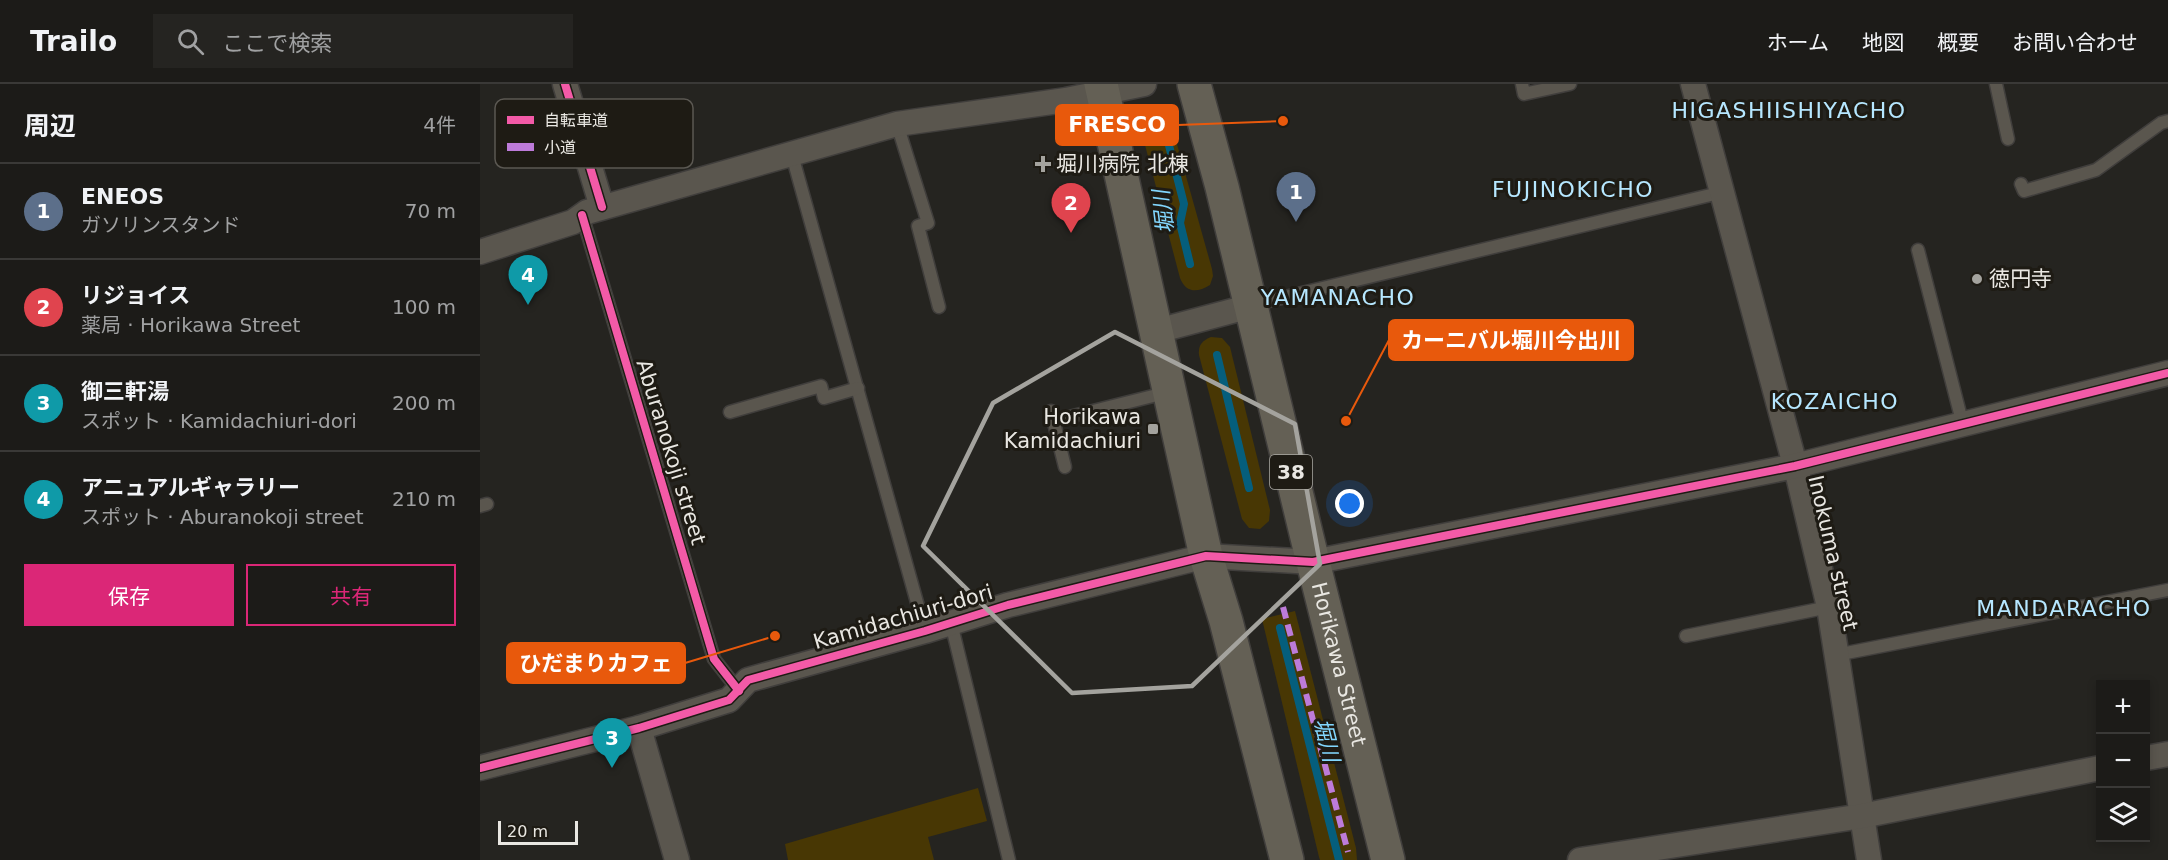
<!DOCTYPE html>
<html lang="ja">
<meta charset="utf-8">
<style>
:root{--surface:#1c1b18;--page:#252421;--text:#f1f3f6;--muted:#a0a1a2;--line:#3a3937;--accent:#db2777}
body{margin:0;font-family:"DejaVu Sans","Noto Sans JP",sans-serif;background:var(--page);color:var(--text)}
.controls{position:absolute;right:18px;bottom:18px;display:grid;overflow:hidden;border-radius:0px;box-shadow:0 3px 9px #0003}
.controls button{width:54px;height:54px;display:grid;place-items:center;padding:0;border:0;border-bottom:2px solid var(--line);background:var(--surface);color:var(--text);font:30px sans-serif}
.scale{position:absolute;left:18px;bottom:15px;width:80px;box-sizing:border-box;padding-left:6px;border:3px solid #e9e7e2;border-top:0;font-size:16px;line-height:21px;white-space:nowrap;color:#e9e7e2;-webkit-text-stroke:4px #1e1b14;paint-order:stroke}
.you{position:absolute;left:870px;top:420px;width:21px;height:21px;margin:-15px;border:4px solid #fff;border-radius:50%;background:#1a73e8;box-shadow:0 0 0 9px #1a73e833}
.badge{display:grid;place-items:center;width:39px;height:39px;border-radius:50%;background:var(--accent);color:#fff;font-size:20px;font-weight:700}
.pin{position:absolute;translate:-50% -50px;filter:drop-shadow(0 2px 3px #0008)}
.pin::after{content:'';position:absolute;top:32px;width:21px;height:18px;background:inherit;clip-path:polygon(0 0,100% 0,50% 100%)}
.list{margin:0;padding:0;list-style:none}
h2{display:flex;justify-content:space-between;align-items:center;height:78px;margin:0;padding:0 24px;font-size:26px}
h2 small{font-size:20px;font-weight:400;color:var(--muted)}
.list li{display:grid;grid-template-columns:39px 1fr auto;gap:18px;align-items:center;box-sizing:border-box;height:96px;padding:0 24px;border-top:2px solid var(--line)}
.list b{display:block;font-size:22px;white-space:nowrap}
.list p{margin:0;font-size:20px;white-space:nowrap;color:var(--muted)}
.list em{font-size:20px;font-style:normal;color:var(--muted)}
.actions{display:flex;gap:12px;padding:18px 24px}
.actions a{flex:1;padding:14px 0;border:2px solid var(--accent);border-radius:0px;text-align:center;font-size:21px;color:var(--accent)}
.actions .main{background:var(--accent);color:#fff}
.icon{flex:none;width:33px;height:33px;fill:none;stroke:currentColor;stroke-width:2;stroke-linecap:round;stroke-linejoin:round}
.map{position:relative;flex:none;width:1688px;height:776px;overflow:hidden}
header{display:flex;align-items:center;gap:36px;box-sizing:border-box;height:84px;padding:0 30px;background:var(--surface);border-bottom:2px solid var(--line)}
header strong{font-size:28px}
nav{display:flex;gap:33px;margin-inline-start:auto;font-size:21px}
.search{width:420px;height:54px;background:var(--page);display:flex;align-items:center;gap:15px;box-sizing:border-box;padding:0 21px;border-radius:0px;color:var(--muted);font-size:22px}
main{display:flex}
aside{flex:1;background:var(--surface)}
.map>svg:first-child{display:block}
</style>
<header>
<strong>Trailo</strong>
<div class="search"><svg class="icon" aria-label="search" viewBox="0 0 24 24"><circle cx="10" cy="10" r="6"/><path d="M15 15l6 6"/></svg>ここで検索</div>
<nav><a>ホーム</a><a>地図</a><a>概要</a><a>お問い合わせ</a></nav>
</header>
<main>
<aside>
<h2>周辺<small>4件</small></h2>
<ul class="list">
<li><span class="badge" style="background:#5c6f8a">1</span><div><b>ENEOS</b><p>ガソリンスタンド</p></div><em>70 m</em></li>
<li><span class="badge" style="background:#e0444e">2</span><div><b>リジョイス</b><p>薬局 · Horikawa Street</p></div><em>100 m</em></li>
<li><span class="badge" style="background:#0f9aa8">3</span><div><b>御三軒湯</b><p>スポット · Kamidachiuri-dori</p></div><em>200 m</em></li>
<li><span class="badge" style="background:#0f9aa8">4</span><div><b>アニュアルギャラリー</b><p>スポット · Aburanokoji street</p></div><em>210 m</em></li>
</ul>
<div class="actions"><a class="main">保存</a><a>共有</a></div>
</aside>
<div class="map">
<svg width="1688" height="776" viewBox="0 0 1688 776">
<rect width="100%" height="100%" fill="#252420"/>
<!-- green -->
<g fill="#483704">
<path d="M672,21l7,1 9,6 44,157 1,7 -3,9c-13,8 -24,8 -30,-7l-40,-152c-2,-11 2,-18 12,-21z"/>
<path d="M731,253l11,1 8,9 40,163 -1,11 -9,8 -11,-1 -7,-9 -43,-164c-1,-10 3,-14 12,-18z"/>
<polygon points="815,527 876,764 877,776 840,776 839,773 782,535"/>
<polygon points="498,704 507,737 448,753 454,776 308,776 305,760"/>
</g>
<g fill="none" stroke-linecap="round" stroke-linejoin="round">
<!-- stream -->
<g stroke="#055e7c" stroke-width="8">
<polyline points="683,38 704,120 700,139 710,180"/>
<polyline points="737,271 769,404"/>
<polyline points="800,544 859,776"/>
</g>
<defs>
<g id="lane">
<polyline points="1042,0 1044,10 1090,0"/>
<polyline points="1516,0 1528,55"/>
<polyline points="417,40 448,139 438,142 459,223"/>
<polyline points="312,71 445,547"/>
<polyline points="1541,100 1544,107 1616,86 1681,39 1688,37"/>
<polyline points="102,131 234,575 259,607"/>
<polyline points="1438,166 1483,341"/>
<polyline points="772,221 1243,108"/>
<polyline points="571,327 585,383"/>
<polyline points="250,328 341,302 344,314 378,304"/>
<polyline points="573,337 689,308"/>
<polyline points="0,422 7,420"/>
<polyline points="471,539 529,776"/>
<polyline points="1206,552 1349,523"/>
<polyline points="1356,571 1688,506"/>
</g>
<g id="street">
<polyline points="85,0 122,123"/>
<polyline points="1213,0 1319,396 1349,523 1389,776"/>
<polyline points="0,168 93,138 107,128 417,40 586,16 664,0"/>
<polyline points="677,247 771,222"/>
<polyline points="159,644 197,776"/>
<polyline points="1666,674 1688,670"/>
<polyline points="0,684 159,644 249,616 268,596 445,547 528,521 726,472 833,478 1315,382 1688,289"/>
<polyline points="1100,776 1382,732 1620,684"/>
</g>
<g id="primary">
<polyline points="621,0 726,472 746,537 807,776"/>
<path id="s1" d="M714,0l28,103 91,375 75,298"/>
</g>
</defs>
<!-- lane casing -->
<use href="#lane" stroke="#403e3c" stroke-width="15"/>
<!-- street casing -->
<use href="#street" stroke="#403e3c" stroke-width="27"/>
<!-- primary casing -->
<use href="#primary" stroke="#403e3c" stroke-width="36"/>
<!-- lane -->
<use href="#lane" stroke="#5a564e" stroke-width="12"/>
<!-- street -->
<use href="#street" stroke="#5a564e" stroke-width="24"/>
<!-- primary -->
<use href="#primary" stroke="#646055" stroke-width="33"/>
<!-- quiet -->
<polyline stroke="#bd7bd9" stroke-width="6" stroke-dasharray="12 6" stroke-linecap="butt" points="803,523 868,768"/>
<defs>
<g id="cycleway">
<polyline points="85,0 122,123"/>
<polyline points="102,131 234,575 259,607"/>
<polyline points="0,684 159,644 249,616 268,596 445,547 528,521 726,472 833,478 1315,382 1688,289"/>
</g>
</defs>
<!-- cycleway casing -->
<use href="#cycleway" stroke="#1e1b14" stroke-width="11"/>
<!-- cycleway -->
<use href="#cycleway" stroke="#f35aa7" stroke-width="8"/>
</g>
<!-- marked area -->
<path fill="none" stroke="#a4a39e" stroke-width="4.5" stroke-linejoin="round" d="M635,248l180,92 25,140 -128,122 -120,7 -149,-147 70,-143z"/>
<!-- markers -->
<g fill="#a4a39e" stroke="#1e1b14" stroke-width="2">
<path d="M560 71h6v6h6v6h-6v6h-6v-6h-6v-6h6z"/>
<circle cx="1497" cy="195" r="6"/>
<rect x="667" y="339" width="12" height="12" rx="3"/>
</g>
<g text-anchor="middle" stroke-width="6" stroke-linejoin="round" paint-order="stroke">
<!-- shield labels -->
<rect fill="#1e1b14" stroke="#acaaa4" stroke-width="1.5" x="790" y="371" width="42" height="34" rx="4.5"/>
<g font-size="20" font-weight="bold" fill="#e9e7e2">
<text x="811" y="395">38</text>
</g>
<!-- poi labels -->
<g font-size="21" fill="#e9e7e2" stroke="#1e1b14" text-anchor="start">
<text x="576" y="87">堀川病院 北棟</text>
<text x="1509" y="202">徳円寺</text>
<text x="661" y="340" text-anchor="end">Horikawa<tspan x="661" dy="24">Kamidachiuri</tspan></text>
</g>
<!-- street labels -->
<g font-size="21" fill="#e9e7e2" stroke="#1e1b14">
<text transform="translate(191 368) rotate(73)" y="7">Aburanokoji street</text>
<text transform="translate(1353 469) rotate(77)" y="7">Inokuma street</text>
<text transform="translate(423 533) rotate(-16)" y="7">Kamidachiuri-dori</text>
<text dy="7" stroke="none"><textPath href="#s1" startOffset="598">Horikawa Street</textPath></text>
</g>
<!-- neighbourhood labels -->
<g font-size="22" letter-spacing="1.5" fill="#b6e7ff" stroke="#1e1b14">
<text x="1309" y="34">HIGASHIISHIYACHO</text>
<text x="1093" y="113">FUJINOKICHO</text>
<text x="858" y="221">YAMANACHO</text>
<text x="1355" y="325">KOZAICHO</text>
<text x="1584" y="532">MANDARACHO</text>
</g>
<!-- water labels -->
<g font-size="22" font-style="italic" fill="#82d6fd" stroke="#1e1b14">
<text transform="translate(683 128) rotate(-97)" y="8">堀川</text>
<text transform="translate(847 656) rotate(76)" y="8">堀川</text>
</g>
</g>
<!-- legend -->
<rect x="15" y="15" width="198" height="69" rx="9" fill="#1e1b14" stroke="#5b5852" stroke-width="1.5"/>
<rect x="27" y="32" width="27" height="8" fill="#f35aa7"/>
<rect x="27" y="59" width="27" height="8" fill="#bd7bd9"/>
<g font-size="16" fill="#e9e7e2">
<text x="64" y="42">自転車道</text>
<text x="64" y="69">小道</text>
</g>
<!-- callouts -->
<path fill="none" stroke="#e8590c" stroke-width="2" d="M803 37L698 41M866 337L909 256M295 552L205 579"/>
<g fill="#e8590c" stroke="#1e1b14" stroke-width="2">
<circle cx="803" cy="37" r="6"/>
<circle cx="866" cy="337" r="6"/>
<circle cx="295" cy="552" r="6"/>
</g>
<g fill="#e8590c" stroke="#e8590c" stroke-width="2">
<rect x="576" y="21" width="122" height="40" rx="6"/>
<rect x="909" y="236" width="244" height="40" rx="6"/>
<rect x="27" y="559" width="178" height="40" rx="6"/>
</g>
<g font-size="22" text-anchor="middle" font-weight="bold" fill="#fff">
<text x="637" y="48">FRESCO</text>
<text x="1031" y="264">カーニバル堀川今出川</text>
<text x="116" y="587">ひだまりカフェ</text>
</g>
</svg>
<div class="controls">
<button>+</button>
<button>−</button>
<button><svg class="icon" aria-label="layers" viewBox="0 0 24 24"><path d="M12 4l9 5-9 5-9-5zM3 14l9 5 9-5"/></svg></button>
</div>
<div class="scale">20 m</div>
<div class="you"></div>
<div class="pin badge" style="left:816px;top:138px;background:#5c6f8a">1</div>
<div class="pin badge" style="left:591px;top:149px;background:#e0444e">2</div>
<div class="pin badge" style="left:132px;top:684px;background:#0f9aa8">3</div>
<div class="pin badge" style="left:48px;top:221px;background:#0f9aa8">4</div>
</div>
</main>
